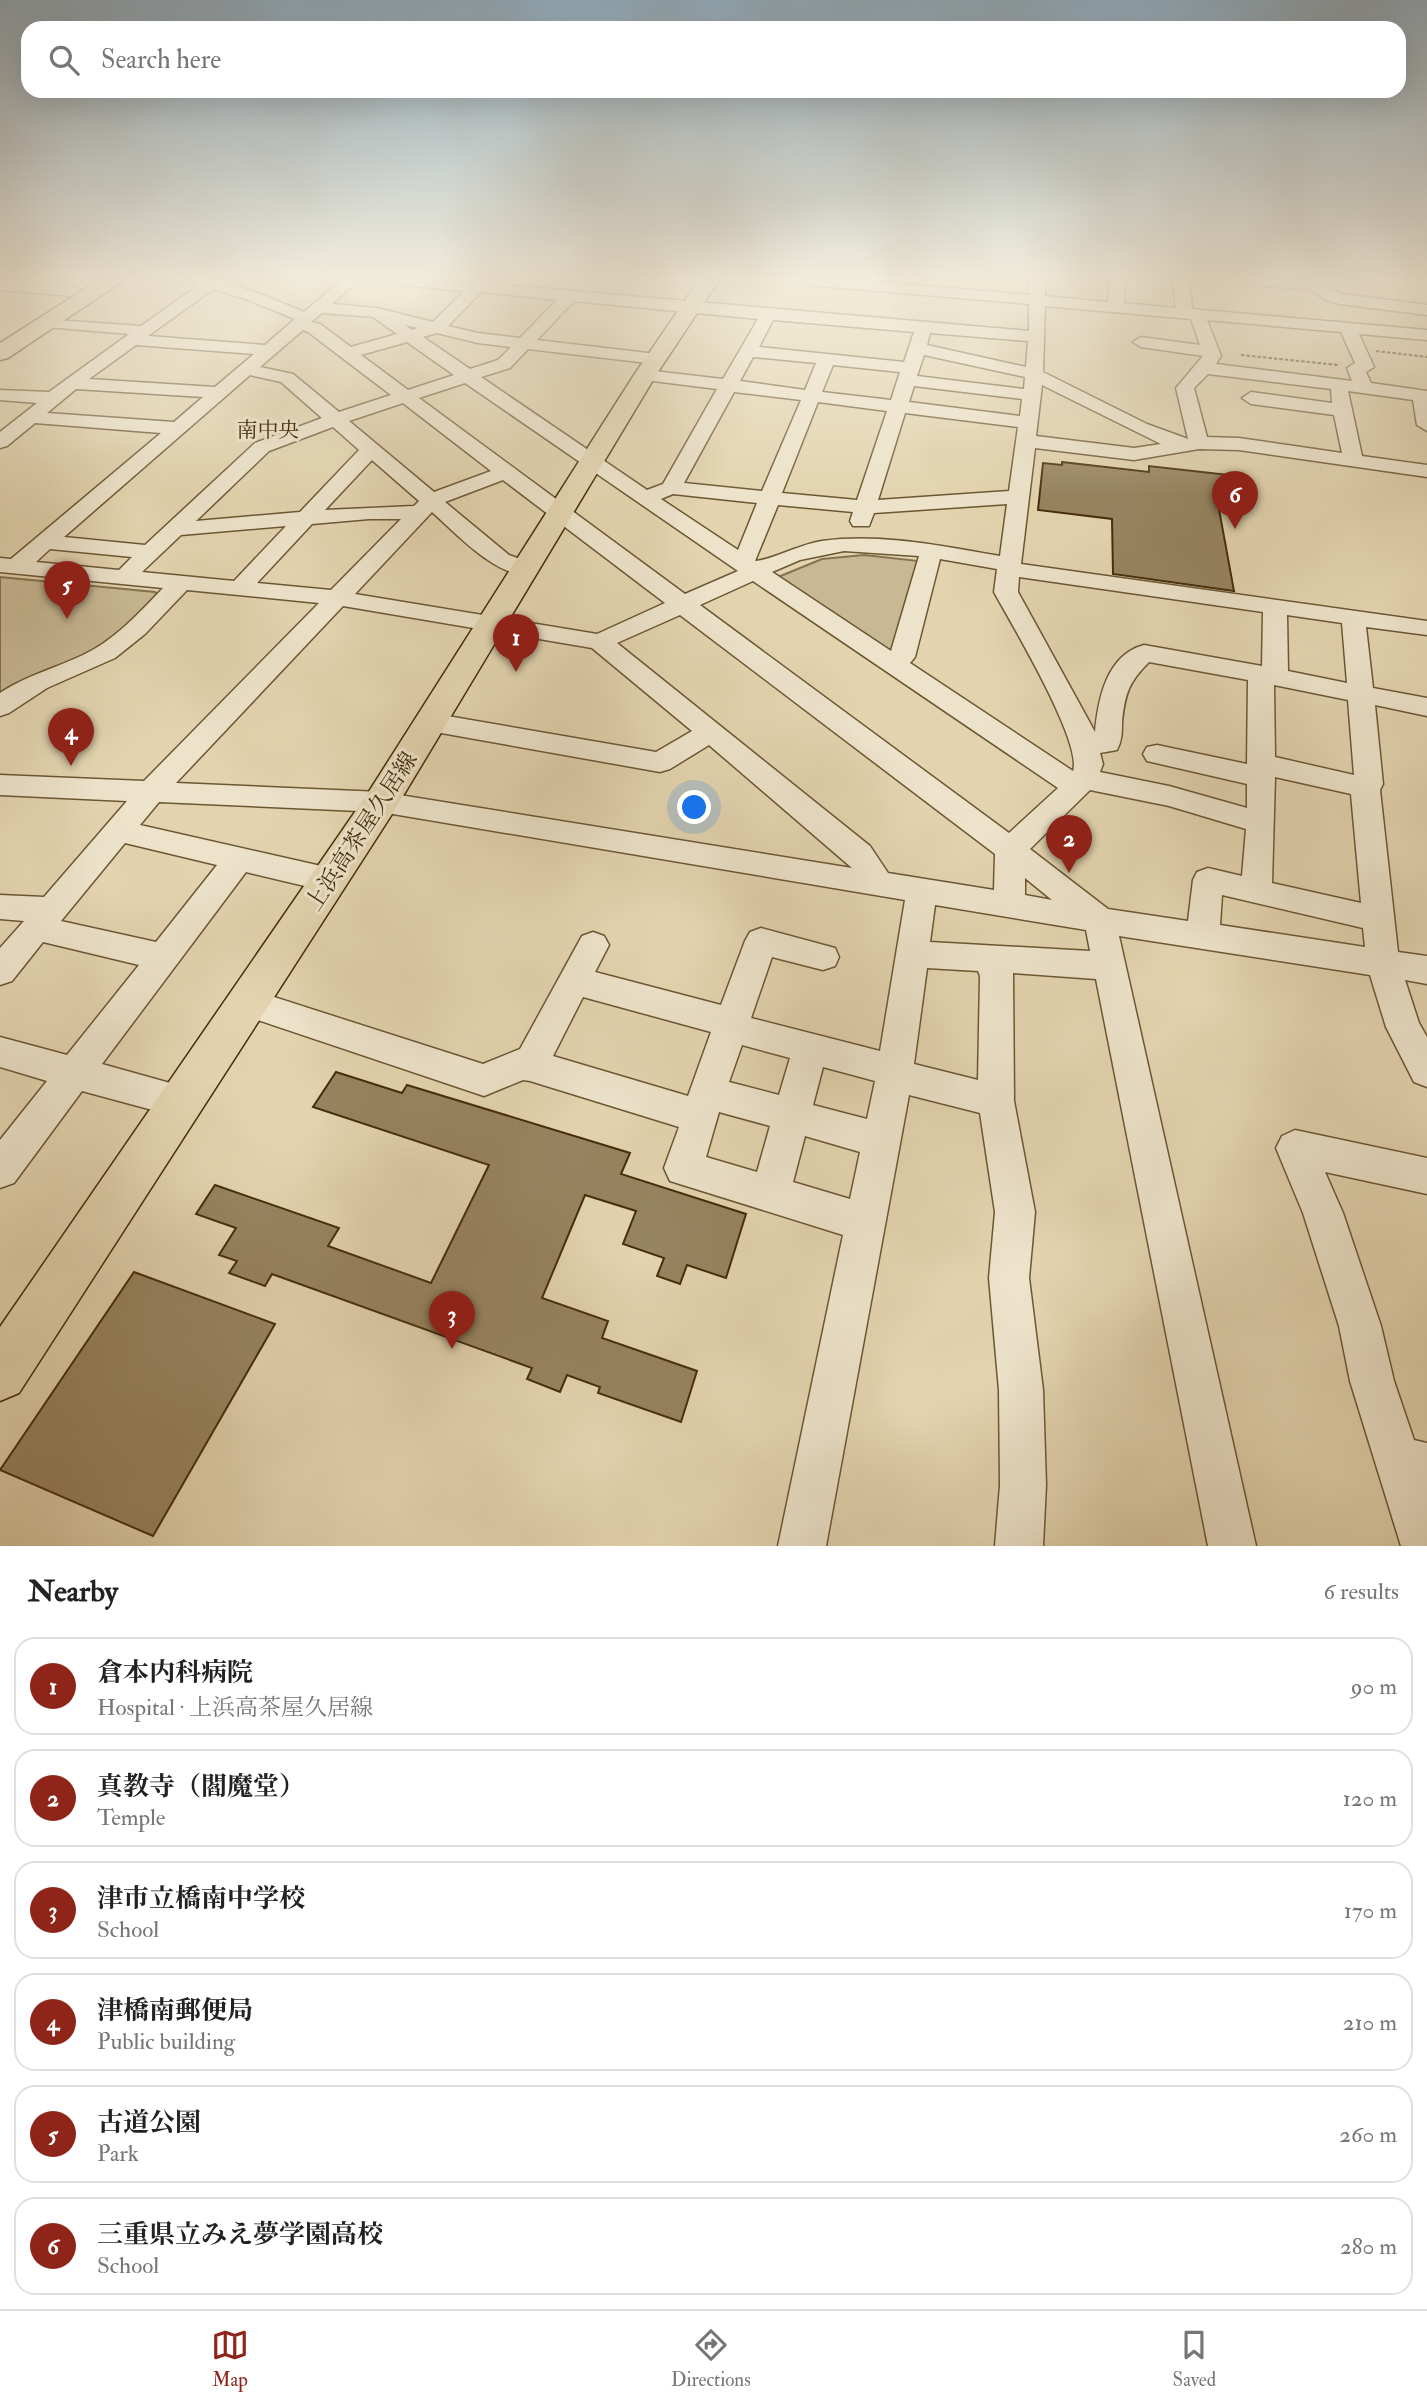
<!DOCTYPE html>
<meta charset="utf-8">
<style>
:root{--surface:#fff;--page:#f2f2f2;--text:#222;--muted:#767676;--line:#e0e0e0;--accent:#8f2418}
body{margin:0;font-family:"IM FELL Double Pica","Noto Serif JP",serif;background:var(--page);color:var(--text)}
.you{position:absolute;left:695px;top:808px;width:24px;height:24px;margin:-18px;border:5px solid #fff;border-radius:50%;background:#1a73e8;box-shadow:0 0 0 10px #1a73e833}
.badge{display:grid;place-items:center;width:46px;height:46px;border-radius:50%;background:var(--accent);color:#fff;font-size:23px;font-weight:700}
.pin{position:absolute;translate:-50% -58px;filter:drop-shadow(0 2px 4px #0008)}
.pin::after{content:'';position:absolute;top:37px;width:24px;height:21px;background:inherit;clip-path:polygon(0 0,100% 0,50% 100%)}
.list{margin:0;padding:0;list-style:none}
h2{display:flex;justify-content:space-between;align-items:center;height:91px;margin:0;padding:0 28px;font-size:30px}
h2 small{font-size:23px;font-weight:400;color:var(--muted)}
.list li{display:grid;grid-template-columns:46px 1fr auto;gap:21px;align-items:center;box-sizing:border-box;height:98px;margin:0 14px 14px;padding:0 14px;border:2px solid var(--line);border-radius:21px}
.list b{display:block;font-size:26px;white-space:nowrap}
.list p{margin:0;font-size:23px;white-space:nowrap;color:var(--muted)}
.list em{font-size:23px;font-style:normal;color:var(--muted)}
.icon{flex:none;width:38px;height:38px;fill:none;stroke:currentColor;stroke-width:2;stroke-linecap:round;stroke-linejoin:round}
.map{position:relative;flex:none;width:1427px;height:1546px;overflow:hidden}
.search{position:absolute;background:var(--surface);box-shadow:0 7px 28px #0002;left:21px;right:21px;top:21px;height:77px;display:flex;align-items:center;gap:18px;box-sizing:border-box;padding:0 24px;border-radius:21px;color:var(--muted);font-size:26px}
.sheet{height:763px;background:var(--surface)}
nav{display:flex;justify-content:space-around;align-items:center;box-sizing:border-box;height:98px;border-top:2px solid var(--line);background:var(--surface);font-size:19px;color:var(--muted)}
nav a{display:grid;justify-items:center;gap:4px}
nav .on{color:var(--accent)}
.map>svg:first-child{display:block}
</style>
<div class="map">
<svg width="1427" height="1546" viewBox="0 0 1427 1546">
<rect width="100%" height="100%" fill="#e3d4af"/>
<filter id="stains"><feTurbulence type="fractalNoise" baseFrequency=".00286" numOctaves="4"/><feColorMatrix values="0 0 0 0 .2 0 0 0 0 .09 0 0 0 0 .02 0 0 0 .5 -.17"/></filter>
<radialGradient id="worn" r=".72"><stop offset=".6" stop-color="#630" stop-opacity="0"/><stop offset="1" stop-color="#630" stop-opacity=".3"/></radialGradient>
<!-- green -->
<g fill="#c8b893" stroke="#86724e" stroke-width="2">
<polygon points="864,555 919,561 898,653 890,654 778,577 822,559"/>
<polygon points="0,577 155,592 158,595 109,643 0,698"/>
</g>
<!-- building -->
<g fill="#978460" stroke="#452d0a" stroke-width="2">
<polygon points="1062,462 1149,472 1149,466 1237,476 1240,496 1216,493 1234,591 1113,574 1112,519 1038,510 1043,463 1062,465"/>
<polygon points="336,1072 402,1093 407,1085 630,1153 621,1174 746,1214 726,1278 687,1265 680,1284 657,1276 664,1258 623,1244 636,1211 585,1195 542,1298 608,1321 602,1338 697,1371 681,1422 598,1393 600,1387 567,1375 560,1392 527,1379 532,1368 272,1274 265,1286 229,1273 237,1261 219,1255 236,1228 196,1214 215,1185 339,1228 328,1246 431,1283 489,1165 313,1107"/>
<polygon points="134,1272 275,1324 153,1536 0,1470"/>
</g>
<g fill="none" stroke-linecap="round" stroke-linejoin="round">
<defs>
<g id="minor">
<polygon points="0,280 72,286 80,291 72,296 0,290"/>
<path d="M189,280h35l-2,2 36,11 46,19 38,-32h17l-27,24 45,4 56,14 31,-31 -61,-6 -8,-5h54l580,51v-27l-221,-19 -8,-5h58l171,15v-15h16v16l63,6 1,-22h16l-1,23 52,5 -3,-28h16l3,29 235,21v10l-68,-6 15,33 -8,5 5,11 56,8v40l-10,-6 -4,-25 -65,-9 14,65 65,9v12l-188,-27 -40,-1 -65,11 -99,-12 -14,116 406,57v14l-61,-8 7,61 54,10v18l-52,-11 8,79 -3,6 18,162 29,4v28l-22,-4 14,43 8,14v50l-13,-5 -28,-55 -16,-52 -251,-39 137,610h-48l-112,-567 -83,-6 1,128 21,111 -6,66 14,112 3,95 -3,61h-48l5,-61 -1,-95 -10,-112 6,-66 -15,-99 -71,-18 -83,451h-48l65,-311 -173,-54 -6,-13 15,-41 -149,-46 -7,-1 -39,16 -247,-83 -5,-10 5,-10 12,-4 234,75 37,-15 62,-113 11,-4 11,4 5,9 -14,27 126,33 24,-64 5,-9 11,-4 74,20 4,9 -4,9 -12,4 -51,-13 -21,61 129,33 25,-151 -524,-88 -222,-10 -19,23 190,43 11,4 4,8 -4,8 -11,4 -84,-20 -144,192 93,26 5,12 -5,12 -13,4 -100,-27 -68,92 -14,5v-48l47,-59 -47,-14v-30l67,18 72,-90 -96,-23 -31,39 -12,4v-37l24,-27 -24,-2v-24l44,2 83,-96 -127,-6v-20l144,6 175,-178 -132,-13 -42,44 -30,24 -68,30 -38,25 -9,3v-23l3,-2c25,-16 53,-23 80,-36 32,-15 56,-42 80,-67l-163,-16v-14l11,1 150,-126 -126,-10 -28,23 -7,2v-16l37,-29 -37,-3v-10l49,2 80,-58 -82,-7 -8,-5 2,-3 100,7 58,-41zM213,289l33,10 49,20 -30,26 -117,-9zM481,292l76,8 -37,38 -42,-5 -30,-7zM574,301l184,18 -35,60 -78,-9 -9,5 9,5 72,9 -54,95 -16,6 -166,-113 29,-9 18,-19 128,15 9,-5 -9,-5 -119,-14zM1045,306l146,13 9,26 -59,-8 -8,5 8,5 62,9 -27,32 12,51 -41,-15 -104,-52zM322,313l51,4 24,17 -46,13 -31,-23 -9,-2zM773,320l141,12 -10,30 -145,-15zM1207,320l134,12 14,31 -8,5 5,13 -136,-17 5,-8zM405,325l13,3 -6,2zM303,330l5,2 83,63 -52,17 -46,-38 -33,-7zM437,333l41,10 33,4 -13,13 -28,9 -47,-32zM930,333l98,8 -2,26 -99,-22zM407,342l47,33 -46,15 -47,-35zM136,345l118,9 -39,33 -126,-8zM924,355l101,22 -1,12 -107,-13zM753,357l63,6 -11,27 -65,-9zM833,365l67,7 -9,28 -69,-8zM1208,374l123,15 1,14 -81,-11 -9,6 9,6 83,11 8,38 -103,-15 -32,-1 -13,-49zM250,375l31,7 41,36 -67,25 -110,102 -81,-8zM465,383l273,188 -53,23 -266,-196zM1042,385l119,59 -27,4 -98,-12zM914,386l108,13 -2,17 -111,-14zM76,389l127,8 -29,25 -127,-9zM734,392l67,8 -39,91 -78,-8zM818,402l69,9 -30,89 -75,-7zM403,403l88,68 -57,21 -85,-71zM905,413l113,14 -9,64 -131,9zM333,427l26,23 -59,62 -104,9 73,-70zM372,460l47,41 -5,5 -89,4zM503,480l162,123 -68,31 -242,-40 77,-82c24,21 68,70 102,62l3,-5 -3,-5 -25,-9 -64,-53zM673,494l84,9 -19,47 -77,-51zM1007,504l-7,52c-59,-10 -118,-23 -178,-15 -22,3 -50,19 -67,20l23,-56 75,7 -3,9 3,5h16l5,-13zM369,519h32l-70,71 -74,-7 55,-59zM286,526l-52,55 -92,-9 39,-37zM50,549l82,8 -13,13 -83,-8zM844,551l75,5 -28,95 -119,-79 28,-12zM940,559l57,10 -3,23c17,31 89,151 79,179l-163,-108 5,-6zM1019,577l244,35 -1,54 -118,-21c-38,10 -46,55 -49,87l-77,-140zM753,581l305,207 -49,45 -309,-228zM343,606l249,42 100,83 -36,21 -226,-39 -9,3 -4,6 4,6 9,3 230,41 10,-3 39,-24 143,123 -471,-76 -205,-9zM680,615l315,239 -1,36 -106,-17 -18,-27 -253,-203zM1287,615l55,8 5,60 -59,-12zM1149,662l99,18 -1,84 -90,-19 -10,2 -4,7 4,7 100,23v24l-78,-22 -69,-14 3,-8 -3,-11 17,-3c5,-9 5,-18 5,-28 3,-29 7,-40 27,-60zM1274,685l74,15 6,75 -79,-18zM1275,777l76,17 10,109 -89,-20zM1090,790l79,16 77,23 -4,47 -34,-8 -11,4 -4,8 -5,41 -80,-12 -78,-60zM125,843l92,22 -61,77 -95,-21zM1025,878l27,22 -27,-5zM1222,895l141,33 2,19 -145,-22zM935,905l151,25 4,21 -160,-9zM927,968l51,3 2,5 -2,104 -64,-16zM583,997l128,35 -23,64 -135,-40zM742,1045l48,13 -11,37 -50,-13zM823,1067l52,14 -8,38 -54,-14zM719,1112l51,14 -13,46 -51,-15zM805,1136l55,16 -10,47 -57,-17z"/>
<polygon points="1240,280 1316,280 1342,294 1427,305 1427,315 1340,304 1324,299 1310,289 1248,285"/>
<polygon points="1295,1130 1427,1158 1427,1194 1325,1172 1343,1213 1381,1326 1394,1381 1414,1440 1427,1443 1427,1546 1401,1546 1350,1381 1339,1326 1303,1213 1276,1148 1282,1136"/>
</g>
<polygon id="major" points="699,280 719,280 656,375 394,811 19,1393 0,1401 0,1327 368,793 634,375"/>
<polygon id="highway" points="99,280 124,280 8,358 0,360 0,343"/>
</defs>
<!-- minor casing -->
<use href="#minor" stroke="#6c5733" stroke-width="3"/>
<!-- major casing -->
<use href="#major" stroke="#452d0a" stroke-width="3"/>
<!-- highway casing -->
<use href="#highway" stroke="#452d0a" stroke-width="3"/>
<!-- path -->
<g stroke="#452d0a" stroke-width="2" stroke-dasharray="3.5 2" stroke-linecap="butt">
<polyline points="1376,351 1427,357"/>
<polyline points="1241,355 1338,365"/>
</g>
<!-- minor -->
<use href="#minor" fill="#ede3cb" fill-rule="evenodd"/>
<!-- major -->
<use href="#major" fill="#e3d4af" fill-rule="evenodd"/>
<!-- highway -->
<use href="#highway" fill="#e3d4af" fill-rule="evenodd"/>
</g>
<!-- sky -->
<linearGradient id="sky" x2="0" y2="1"><stop stop-color="#90aabb"/><stop offset="0.56" stop-color="#f2ecdb"/><stop offset="1" stop-color="#f2ecdb" stop-opacity="0"/></linearGradient>
<rect width="1427" height="496" fill="url(#sky)"/>
<g text-anchor="middle" stroke-width="6" stroke-linejoin="round" paint-order="stroke">
<!-- far-quarter labels -->
<g font-size="21" fill="#452d0a" stroke="#ede3cb">
<text x="268" y="437">南中央</text>
</g>
<!-- street labels -->
<g font-size="23" fill="#452d0a" stroke="#ede3cb">
<text transform="translate(361 831) rotate(-57)" y="8">上浜高茶屋久居線</text>
</g>
</g>
<rect width="100%" height="100%" filter="url(#stains)"/>
<rect width="100%" height="100%" fill="url(#worn)"/>
</svg>
<div class="you"></div>
<div class="pin badge" style="left:516px;top:672px">1</div>
<div class="pin badge" style="left:1069px;top:873px">2</div>
<div class="pin badge" style="left:452px;top:1349px">3</div>
<div class="pin badge" style="left:71px;top:766px">4</div>
<div class="pin badge" style="left:67px;top:619px">5</div>
<div class="pin badge" style="left:1235px;top:529px">6</div>
<div class="search"><svg class="icon" aria-label="search" viewBox="0 0 24 24"><circle cx="10" cy="10" r="6"/><path d="M15 15l6 6"/></svg>Search here</div>
</div>
<section class="sheet">
<h2>Nearby<small>6 results</small></h2>
<ul class="list">
<li><span class="badge">1</span><div><b>倉本内科病院</b><p>Hospital · 上浜高茶屋久居線</p></div><em>90 m</em></li>
<li><span class="badge">2</span><div><b>真教寺（閻魔堂）</b><p>Temple</p></div><em>120 m</em></li>
<li><span class="badge">3</span><div><b>津市立橋南中学校</b><p>School</p></div><em>170 m</em></li>
<li><span class="badge">4</span><div><b>津橋南郵便局</b><p>Public building</p></div><em>210 m</em></li>
<li><span class="badge">5</span><div><b>古道公園</b><p>Park</p></div><em>260 m</em></li>
<li><span class="badge">6</span><div><b>三重県立みえ夢学園高校</b><p>School</p></div><em>280 m</em></li>
</ul>
</section>
<nav>
<a class="on"><svg class="icon" aria-label="map" viewBox="0 0 24 24"><path d="M3 6l6-2 6 2 6-2v14l-6 2-6-2-6 2zM9 4v14M15 6v14"/></svg>Map</a>
<a><svg class="icon" aria-label="directions" viewBox="0 0 24 24"><path d="M12 3l9 9-9 9-9-9zM9 14v-3h6M13 9l2 2-2 2"/></svg>Directions</a>
<a><svg class="icon" aria-label="saved" viewBox="0 0 24 24"><path d="M7 4h10v16l-5-4-5 4z"/></svg>Saved</a>
</nav>
